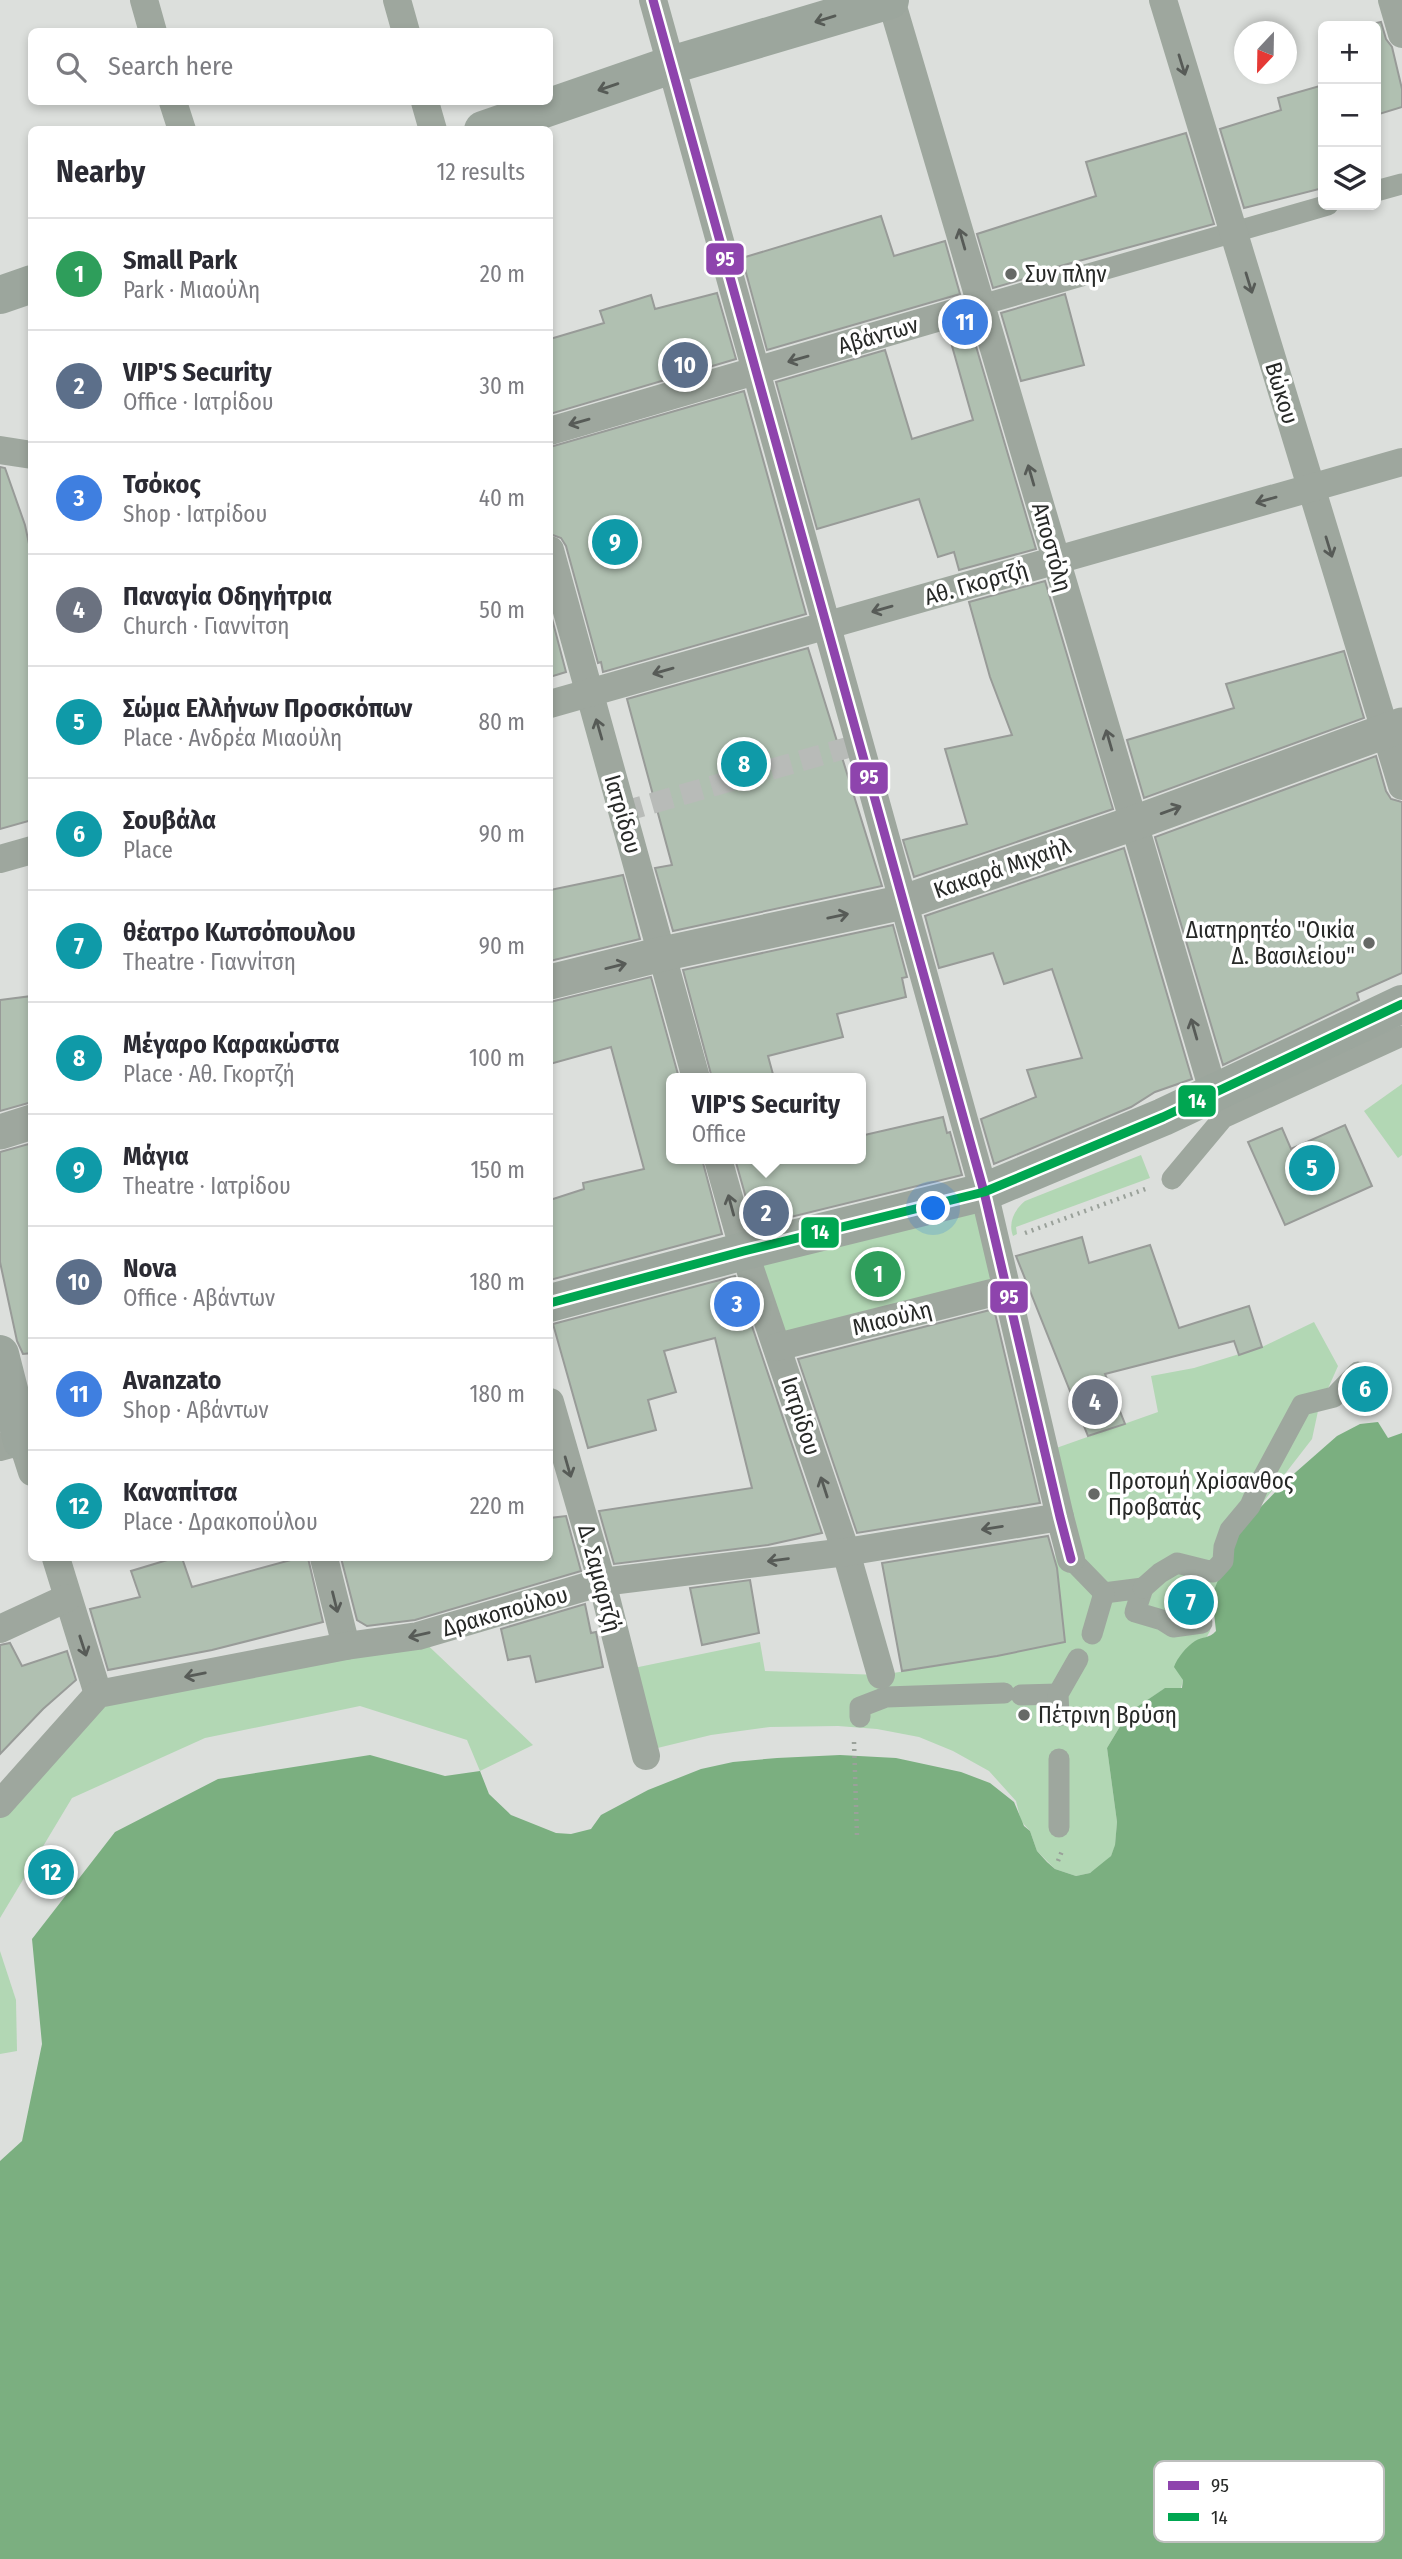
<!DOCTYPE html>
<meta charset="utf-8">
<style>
:root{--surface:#fff;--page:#f7f7f7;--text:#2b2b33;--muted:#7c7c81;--line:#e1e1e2;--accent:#1a73e8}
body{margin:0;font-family:"Fira Sans Condensed",sans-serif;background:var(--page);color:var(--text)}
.controls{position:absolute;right:21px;top:21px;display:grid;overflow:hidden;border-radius:10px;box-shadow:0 4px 10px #0003}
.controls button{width:63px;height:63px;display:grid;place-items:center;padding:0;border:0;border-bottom:2px solid var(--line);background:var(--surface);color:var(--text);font:35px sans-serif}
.compass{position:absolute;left:1234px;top:21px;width:63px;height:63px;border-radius:50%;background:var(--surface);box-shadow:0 4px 10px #0003;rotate:202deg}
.you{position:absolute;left:934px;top:1209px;width:24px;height:24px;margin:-18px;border:5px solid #fff;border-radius:50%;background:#1a73e8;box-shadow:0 0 0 10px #1a73e833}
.badge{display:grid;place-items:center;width:46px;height:46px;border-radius:50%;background:var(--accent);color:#fff;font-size:23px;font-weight:700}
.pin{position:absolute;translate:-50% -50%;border:4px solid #fff;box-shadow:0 2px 7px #0006}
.popup{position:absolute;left:666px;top:1073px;width:200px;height:91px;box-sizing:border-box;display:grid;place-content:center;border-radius:10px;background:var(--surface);filter:drop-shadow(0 2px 5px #0005);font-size:23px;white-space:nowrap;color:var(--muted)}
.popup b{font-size:26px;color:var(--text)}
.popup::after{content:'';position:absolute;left:50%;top:100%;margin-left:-14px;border:14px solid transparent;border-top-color:var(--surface)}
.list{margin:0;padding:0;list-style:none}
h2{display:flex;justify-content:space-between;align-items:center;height:91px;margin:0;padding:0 28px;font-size:30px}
h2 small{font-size:23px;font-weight:400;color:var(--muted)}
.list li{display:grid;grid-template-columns:46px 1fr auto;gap:21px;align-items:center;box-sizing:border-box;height:112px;padding:0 28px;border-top:2px solid var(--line)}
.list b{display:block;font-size:26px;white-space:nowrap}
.list p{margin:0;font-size:23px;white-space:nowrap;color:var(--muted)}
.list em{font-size:23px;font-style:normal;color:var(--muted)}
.icon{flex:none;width:38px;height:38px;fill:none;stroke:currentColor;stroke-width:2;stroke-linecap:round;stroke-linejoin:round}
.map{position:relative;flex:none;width:1402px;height:2559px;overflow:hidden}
.search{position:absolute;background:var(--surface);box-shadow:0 4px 10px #0003;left:28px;top:28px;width:525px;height:77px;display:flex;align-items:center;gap:18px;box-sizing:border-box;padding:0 24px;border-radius:10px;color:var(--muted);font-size:26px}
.panel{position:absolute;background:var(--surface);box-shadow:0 4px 10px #0003;left:28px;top:126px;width:525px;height:1435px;border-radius:10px}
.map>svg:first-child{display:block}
</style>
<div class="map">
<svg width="1402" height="2559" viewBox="0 0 1402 2559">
<rect width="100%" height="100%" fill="#dcdfdc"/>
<!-- green -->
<g fill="#b2d7b4">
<polygon points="1402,1084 1402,1155 1398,1158 1364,1111"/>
<path d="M1141,1155l9,23 -134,49 1,7 -4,2c-5,-13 1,-26 12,-35z"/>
<polygon points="984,1192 1007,1289 777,1347 744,1251"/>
<polygon points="1314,1322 1338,1366 1318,1411 1312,1439 1254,1514 1219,1579 1212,1595 1210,1631 1183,1680 1181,1688 1164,1689 1128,1713 1107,1748 1117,1822 1115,1846 1111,1856 1101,1866 1090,1873 1076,1876 1055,1869 1037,1851 1030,1831 1021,1821 1016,1801 989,1771 953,1751 919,1737 877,1729 838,1726 770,1727 711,1735 645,1751 624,1670 760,1642 765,1671 881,1675 997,1656 1064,1642 1045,1452 1158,1412 1151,1376 1194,1368 1262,1347"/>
<polygon points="418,1636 533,1745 480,1771 467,1740 360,1706 205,1738 72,1798 0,1918 0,1804 98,1694"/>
<polygon points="0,1951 16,2000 17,2051 0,2054"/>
</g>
<!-- water -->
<path fill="#7baf80" d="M1378,1422l10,16 14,-5v1126h-1402v-398l22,-20 20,-97 -10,-105 83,-107 103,-53 152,-24 75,21 35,-5 9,23 22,21 45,18 15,1 20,-5 10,-14 47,-25 53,-21 32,-7 44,-4 63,-3 56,3 65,14 29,11 24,19 10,24 6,5 7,20 10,11 8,7 21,7 14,-3 21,-17 4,-11 2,-23 -10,-74 21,-35 37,-25h17l1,-8 -9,-13c3,-9 13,-21 21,-26 8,-5 14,-2 21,-10l-4,-36 19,-47 15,-26 42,-43 49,-43 23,-12z"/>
<!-- building -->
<g fill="#b0c0b1" stroke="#989b98" stroke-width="2">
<polygon points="1381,22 1386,39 1392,47 1402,89 1402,107 1376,115 1376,23"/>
<polygon points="1323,85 1323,188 1244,208 1220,129 1281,110 1278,98"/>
<polygon points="1186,133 1214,224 1057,267 1058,269 993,288 977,234 1096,196 1086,162"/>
<polygon points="881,216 894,256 945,241 960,294 767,350 742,258"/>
<polygon points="717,293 736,359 550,414 550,339 604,323 600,311 651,295 655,309"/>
<polygon points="1065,294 1084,365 1021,381 1001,313"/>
<polygon points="970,326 1036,549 959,570 954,552 938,557 919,499 817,529 776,382 885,350 912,439 973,420 948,332"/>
<polygon points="744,391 806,614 603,672 601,662 598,663 566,546 561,538 550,534 550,447"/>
<polygon points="0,467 5,468 25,525 32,558 32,820 0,829"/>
<polygon points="1045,581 1113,809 914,877 903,840 967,824 945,749 1012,735 990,677 969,602"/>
<polygon points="550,611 566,672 550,677"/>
<polygon points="808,648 882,886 673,931 655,868 672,865 627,699"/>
<polygon points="1344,651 1364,718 1144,798 1127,740 1234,708 1226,684"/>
<polygon points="1376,756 1386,791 1391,799 1402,802 1402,973 1357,993 1359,1000 1223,1065 1155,837"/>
<polygon points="1124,848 1192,1079 1155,1092 1131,1107 994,1164 981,1119 1036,1097 1027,1070 1082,1058 1052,969 1004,984 993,953 939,968 925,916"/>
<polygon points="623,875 640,939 550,961 550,890"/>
<polygon points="893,925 907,977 902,978 906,997 837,1014 843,1037 768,1056 774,1078 712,1078 683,970"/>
<polygon points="651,977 679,1078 671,1078 671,1159 702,1159 722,1234 550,1280 550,1200 584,1189 583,1183 644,1169 611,1047 550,1064 550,1002"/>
<polygon points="32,996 32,1102 0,1111 0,1000"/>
<polygon points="943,1117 947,1133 950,1132 962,1175 754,1226 735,1159 860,1159 860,1136"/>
<polygon points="1345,1125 1372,1186 1285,1225 1248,1142 1282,1128 1291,1149"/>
<polygon points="32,1143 32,1353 23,1354 17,1341 0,1262 0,1152"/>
<polygon points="1082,1237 1089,1263 1150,1245 1179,1328 1249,1306 1262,1347 1239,1355 1234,1341 1105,1374 1125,1424 1088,1436 1016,1256"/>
<polygon points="735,1276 822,1533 768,1545 614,1564 599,1511 752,1488 715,1338 664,1351 676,1392 648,1400 656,1430 588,1448 553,1324"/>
<polygon points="994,1309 1040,1503 857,1533 798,1359"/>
<polygon points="566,1516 581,1571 415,1620 367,1626 357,1620 341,1558 550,1558 550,1518"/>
<polygon points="1048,1536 1057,1568 1065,1642 997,1656 902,1671 882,1563"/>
<polygon points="174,1558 182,1558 192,1587 298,1558 308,1558 323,1622 212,1650 108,1670 90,1609 140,1597 131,1571"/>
<polygon points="750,1580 759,1633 702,1645 690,1588"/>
<polygon points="585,1604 591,1633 596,1632 603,1667 536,1682 530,1656 508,1660 501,1629"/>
<polygon points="10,1643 22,1666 67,1651 76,1680 43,1709 0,1754 0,1645"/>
</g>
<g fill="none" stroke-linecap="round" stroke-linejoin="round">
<!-- pedestrian-tunnel -->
<polyline stroke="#b8bbb8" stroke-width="21" stroke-dasharray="21 10" stroke-linecap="butt" points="622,812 860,744"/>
<!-- path -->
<g stroke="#9aa19a" stroke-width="4.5" stroke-dasharray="2 5" stroke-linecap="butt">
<polyline points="1025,1233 1148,1188"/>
<polyline points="854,1742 857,1836"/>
<polyline points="1058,1861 1062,1851"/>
</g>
<!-- pedestrian -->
<g stroke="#9ea79e" stroke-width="21">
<polyline points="1376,191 1402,184"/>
<polyline points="981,305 1328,205"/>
<polyline points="1172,1179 1223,1118 1402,1036"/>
<polyline points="1071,1559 1104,1593 1143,1588 1135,1612 1162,1620 1173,1627 1202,1623"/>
<polyline points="1143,1588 1160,1573 1177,1563 1213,1572 1223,1561 1224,1547 1230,1530 1250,1506 1260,1483 1302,1405 1334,1397 1358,1372"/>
<polyline points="1092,1634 1104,1593"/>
<polyline points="1021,1695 1058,1694"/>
<polyline points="1059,1716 1058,1694 1078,1659"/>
<polyline points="860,1717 860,1707 886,1697 1004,1693"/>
<polyline points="1059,1827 1059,1759"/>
</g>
<!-- minor -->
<g stroke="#9ea79e" stroke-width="28">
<polyline points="144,0 153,32"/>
<polyline points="397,0 406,32"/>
<polyline points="653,0 984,1192 1060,1517 1071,1559"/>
<polyline points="891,0 1214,1094"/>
<polyline points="1163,0 1402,786"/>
<polyline points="1392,0 1402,34"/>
<polyline points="173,102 182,130"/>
<polyline points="425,102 433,130"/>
<polyline points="550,431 981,305"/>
<polyline points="0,450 32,455"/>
<polyline points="550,550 696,1078"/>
<polyline points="550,704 1402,462"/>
<polyline points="0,859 32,850"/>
<polyline points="718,1159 744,1251 846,1552 881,1675"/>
<polyline points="777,1347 1007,1289"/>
<polyline points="550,1402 602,1582 646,1756"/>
<polyline points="0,1447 22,1441 32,1472"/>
<polyline points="56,1558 98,1694"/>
<polyline points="324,1558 346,1646"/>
<polyline points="0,1629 67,1598"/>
<polyline points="0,1804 98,1694 346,1646 418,1636 602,1582 846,1552 1060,1517"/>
</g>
<!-- tertiary -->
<g stroke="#9ea79e" stroke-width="35">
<polyline points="550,982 662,954 904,902 1134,823 1402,725"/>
<polyline points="0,1132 32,1122"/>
</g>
<!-- secondary -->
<g stroke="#9ca69d" stroke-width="38">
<polyline points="483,130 671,65 890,0"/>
<polyline points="0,295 32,284"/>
<polyline points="550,1303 744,1251 984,1192 1163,1117 1402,1004"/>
<polyline points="0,1354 22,1441 32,1439"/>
</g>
<defs>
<polyline id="bus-1" points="653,0 984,1192 1060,1517 1071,1559"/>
<polyline id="bus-2" points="550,1303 744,1251 984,1192 1163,1117 1402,1004"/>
</defs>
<!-- bus-1 casing -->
<use href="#bus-1" stroke="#fff" stroke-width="14"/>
<!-- bus-2 casing -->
<use href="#bus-2" stroke="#fff" stroke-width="14"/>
<!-- bus-1 -->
<use href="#bus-1" stroke="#8e44ad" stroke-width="9"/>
<!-- bus-2 -->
<use href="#bus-2" stroke="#00a651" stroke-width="9"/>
</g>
<!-- one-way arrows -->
<defs><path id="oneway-shaft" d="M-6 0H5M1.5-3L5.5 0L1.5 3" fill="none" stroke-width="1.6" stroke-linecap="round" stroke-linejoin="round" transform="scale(1.75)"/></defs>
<g stroke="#565b56">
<use href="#oneway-shaft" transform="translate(825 19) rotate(163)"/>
<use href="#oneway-shaft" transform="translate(608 87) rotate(161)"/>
</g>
<g stroke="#575b57">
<use href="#oneway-shaft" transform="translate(1182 65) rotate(73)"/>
<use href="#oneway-shaft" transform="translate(962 239) rotate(-106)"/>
<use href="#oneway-shaft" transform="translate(1249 283) rotate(73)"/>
<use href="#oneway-shaft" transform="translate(798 359) rotate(164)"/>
<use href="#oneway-shaft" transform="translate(579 422) rotate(164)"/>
<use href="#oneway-shaft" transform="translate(1031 475) rotate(-106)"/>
<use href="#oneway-shaft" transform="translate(1266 500) rotate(164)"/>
<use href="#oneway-shaft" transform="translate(1329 547) rotate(73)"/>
<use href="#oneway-shaft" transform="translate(882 609) rotate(164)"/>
<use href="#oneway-shaft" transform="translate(663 671) rotate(164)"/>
<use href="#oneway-shaft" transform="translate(599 729) rotate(-106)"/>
<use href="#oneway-shaft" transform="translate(1109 740) rotate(-106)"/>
<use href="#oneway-shaft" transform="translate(1171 810) rotate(-20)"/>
<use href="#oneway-shaft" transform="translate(838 916) rotate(-12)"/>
<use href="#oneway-shaft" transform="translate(616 966) rotate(-14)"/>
<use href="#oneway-shaft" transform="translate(1194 1029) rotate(-106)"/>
<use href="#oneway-shaft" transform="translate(731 1205) rotate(-105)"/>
<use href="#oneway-shaft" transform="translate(568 1467) rotate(74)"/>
<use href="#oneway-shaft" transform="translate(824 1487) rotate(-108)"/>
<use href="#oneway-shaft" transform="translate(992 1528) rotate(171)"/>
<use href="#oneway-shaft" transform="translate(778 1560) rotate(173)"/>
<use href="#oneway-shaft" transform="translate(335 1602) rotate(76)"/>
<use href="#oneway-shaft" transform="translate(419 1635) rotate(167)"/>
<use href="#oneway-shaft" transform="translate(83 1646) rotate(72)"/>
<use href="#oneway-shaft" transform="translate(195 1675) rotate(169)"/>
</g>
<!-- markers -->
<g fill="#666966" stroke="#fff" stroke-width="2.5">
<circle cx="1011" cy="274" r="7"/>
<circle cx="1369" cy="943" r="7"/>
<circle cx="1094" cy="1494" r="7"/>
<circle cx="1024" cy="1715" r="7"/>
</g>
<g text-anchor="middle" stroke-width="7" stroke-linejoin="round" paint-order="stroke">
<!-- poi labels -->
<g font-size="23" fill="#272927" stroke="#fff" text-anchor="start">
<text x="1025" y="282">Συν πλην</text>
<text x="1355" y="938" text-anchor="end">Διατηρητέο "Οικία<tspan x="1355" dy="26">Δ. Βασιλείου"</tspan></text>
<text x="1108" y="1489">Προτομή Χρίσανθος<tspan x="1108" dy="26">Προβατάς</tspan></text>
<text x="1038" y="1723">Πέτρινη Βρύση</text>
</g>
<!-- street labels -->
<g font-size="23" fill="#272927" stroke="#fff">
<text transform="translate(878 335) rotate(-16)" y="8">Αβάντων</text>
<text transform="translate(1282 393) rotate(73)" y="8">Βώκου</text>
<text transform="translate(1052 547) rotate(74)" y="8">Αποστόλη</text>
<text transform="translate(976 583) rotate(-16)" y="8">Αθ. Γκορτζή</text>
<text transform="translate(623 814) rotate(74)" y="8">Ιατρίδου</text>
<text transform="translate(1002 868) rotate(-19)" y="8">Κακαρά Μιχαήλ</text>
<text transform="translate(892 1318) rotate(-14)" y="8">Μιαούλη</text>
<text transform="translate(801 1416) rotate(72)" y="8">Ιατρίδου</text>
<text transform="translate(600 1578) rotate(75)" y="8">Δ. Σαμαρτζή</text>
<text transform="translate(505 1611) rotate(-16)" y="8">Δρακοπούλου</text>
</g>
</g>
<!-- legend -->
<rect x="1154" y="2461" width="230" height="81" rx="10" fill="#fff" stroke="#bebfbe" stroke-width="2"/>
<rect x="1168" y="2481" width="31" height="9" fill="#8e44ad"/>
<rect x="1168" y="2513" width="31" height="8" fill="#00a651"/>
<g font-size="19" fill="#272927">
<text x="1211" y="2492">95</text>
<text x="1211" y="2524">14</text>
</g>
<g stroke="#fff" stroke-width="2.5">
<rect x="705" y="242" width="40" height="34" rx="7" fill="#8e44ad"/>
<rect x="849" y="761" width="40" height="34" rx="7" fill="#8e44ad"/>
<rect x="1177" y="1084" width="40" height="34" rx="7" fill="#00a651"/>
<rect x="800" y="1216" width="40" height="33" rx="7" fill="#00a651"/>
<rect x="989" y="1280" width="40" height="34" rx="7" fill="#8e44ad"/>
</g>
<g font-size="19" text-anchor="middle" font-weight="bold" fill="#fff">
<text x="725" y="266">95</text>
<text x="869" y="784">95</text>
<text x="1197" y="1108">14</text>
<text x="820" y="1239">14</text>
<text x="1009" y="1304">95</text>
</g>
</svg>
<div class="controls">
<button>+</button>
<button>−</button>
<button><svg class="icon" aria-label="layers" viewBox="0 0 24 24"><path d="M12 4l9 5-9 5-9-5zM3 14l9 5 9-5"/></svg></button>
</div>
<svg class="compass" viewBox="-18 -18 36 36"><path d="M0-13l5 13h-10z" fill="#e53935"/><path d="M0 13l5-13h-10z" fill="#7c7c81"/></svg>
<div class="you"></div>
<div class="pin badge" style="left:878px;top:1274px;background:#2e9e5b">1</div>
<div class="pin badge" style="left:766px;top:1213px;background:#5c6f8a">2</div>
<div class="popup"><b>VIP'S Security</b>Office</div>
<div class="pin badge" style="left:737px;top:1304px;background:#3f7fe0">3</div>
<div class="pin badge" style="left:1095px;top:1402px;background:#6b7280">4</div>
<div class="pin badge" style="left:1312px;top:1168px;background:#0f9aa8">5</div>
<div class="pin badge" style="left:1365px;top:1389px;background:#0f9aa8">6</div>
<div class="pin badge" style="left:1191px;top:1602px;background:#0f9aa8">7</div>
<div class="pin badge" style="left:744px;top:764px;background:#0f9aa8">8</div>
<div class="pin badge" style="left:615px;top:542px;background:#0f9aa8">9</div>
<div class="pin badge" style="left:685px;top:365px;background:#5c6f8a">10</div>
<div class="pin badge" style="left:965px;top:322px;background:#3f7fe0">11</div>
<div class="pin badge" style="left:51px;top:1872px;background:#0f9aa8">12</div>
<div class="search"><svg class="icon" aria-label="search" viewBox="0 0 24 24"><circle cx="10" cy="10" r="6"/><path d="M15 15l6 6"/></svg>Search here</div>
<section class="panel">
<h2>Nearby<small>12 results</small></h2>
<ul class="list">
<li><span class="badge" style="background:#2e9e5b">1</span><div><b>Small Park</b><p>Park · Μιαούλη</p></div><em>20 m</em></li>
<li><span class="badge" style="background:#5c6f8a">2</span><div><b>VIP'S Security</b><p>Office · Ιατρίδου</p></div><em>30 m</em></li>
<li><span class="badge" style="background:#3f7fe0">3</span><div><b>Τσόκος</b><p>Shop · Ιατρίδου</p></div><em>40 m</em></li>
<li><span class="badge" style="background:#6b7280">4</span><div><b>Παναγία Οδηγήτρια</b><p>Church · Γιαννίτση</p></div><em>50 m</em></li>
<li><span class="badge" style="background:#0f9aa8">5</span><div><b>Σώμα Ελλήνων Προσκόπων</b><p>Place · Ανδρέα Μιαούλη</p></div><em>80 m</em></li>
<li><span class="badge" style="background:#0f9aa8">6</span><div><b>Σουβάλα</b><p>Place</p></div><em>90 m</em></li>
<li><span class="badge" style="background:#0f9aa8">7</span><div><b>θέατρο Κωτσόπουλου</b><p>Theatre · Γιαννίτση</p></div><em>90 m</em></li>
<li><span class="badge" style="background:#0f9aa8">8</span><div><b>Μέγαρο Καρακώστα</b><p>Place · Αθ. Γκορτζή</p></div><em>100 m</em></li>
<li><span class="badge" style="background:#0f9aa8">9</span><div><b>Μάγια</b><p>Theatre · Ιατρίδου</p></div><em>150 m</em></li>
<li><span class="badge" style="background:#5c6f8a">10</span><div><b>Nova</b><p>Office · Αβάντων</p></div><em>180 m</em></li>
<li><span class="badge" style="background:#3f7fe0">11</span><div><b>Avanzato</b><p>Shop · Αβάντων</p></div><em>180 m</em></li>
<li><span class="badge" style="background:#0f9aa8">12</span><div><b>Καναπίτσα</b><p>Place · Δρακοπούλου</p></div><em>220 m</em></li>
</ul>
</section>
</div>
